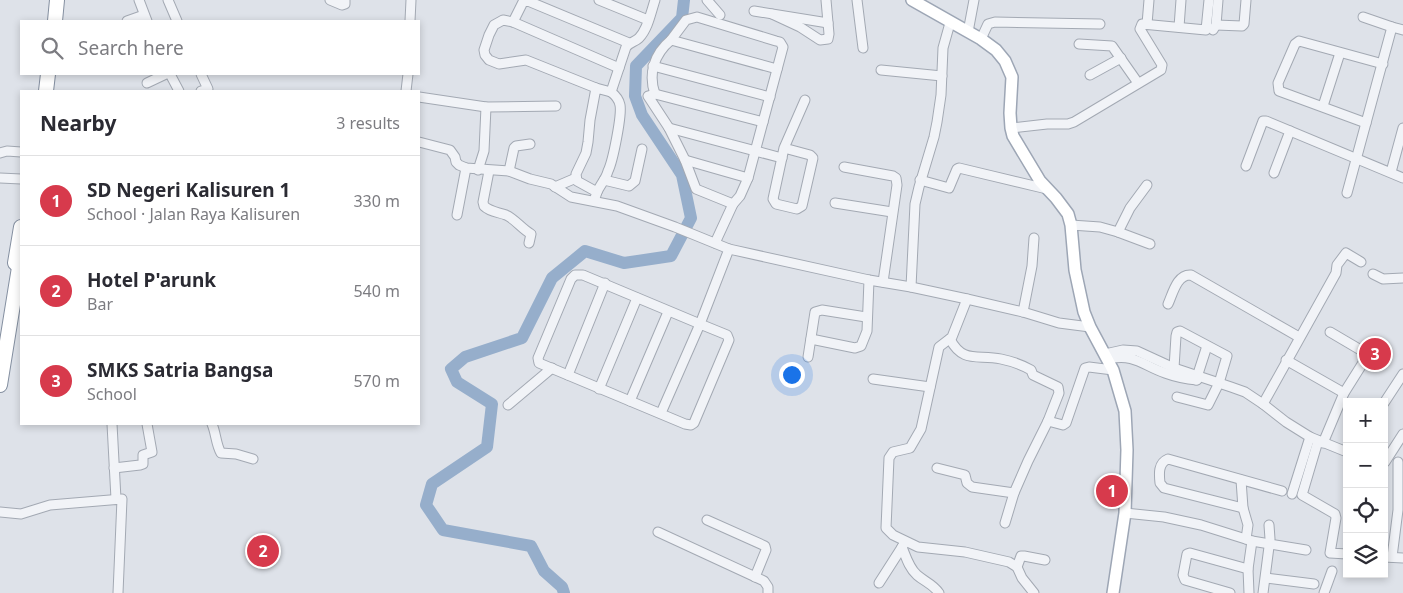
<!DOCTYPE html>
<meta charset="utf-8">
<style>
:root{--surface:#fff;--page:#f7f7f7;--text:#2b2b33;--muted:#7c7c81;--line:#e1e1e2;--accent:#d73a4c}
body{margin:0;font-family:"Noto Sans",sans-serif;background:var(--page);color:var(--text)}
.controls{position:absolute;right:15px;bottom:15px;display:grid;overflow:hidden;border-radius:0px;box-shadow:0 2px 8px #0003}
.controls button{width:45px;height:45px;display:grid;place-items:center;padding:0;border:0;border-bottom:1px solid var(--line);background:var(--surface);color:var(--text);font:25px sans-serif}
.you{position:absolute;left:791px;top:374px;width:18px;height:18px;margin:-12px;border:4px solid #fff;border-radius:50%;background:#1a73e8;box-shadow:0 0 0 8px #1a73e833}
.badge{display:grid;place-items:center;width:32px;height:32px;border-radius:50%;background:var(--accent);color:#fff;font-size:16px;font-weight:700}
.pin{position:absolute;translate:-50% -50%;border:2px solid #fff;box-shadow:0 1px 5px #0006}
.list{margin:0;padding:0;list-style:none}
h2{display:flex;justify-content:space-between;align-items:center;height:65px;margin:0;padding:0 20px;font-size:21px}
h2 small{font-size:16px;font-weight:400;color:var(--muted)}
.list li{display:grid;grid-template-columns:32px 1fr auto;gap:15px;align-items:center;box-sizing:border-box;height:90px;padding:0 20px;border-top:1px solid var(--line)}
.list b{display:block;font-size:19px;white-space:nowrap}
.list p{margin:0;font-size:16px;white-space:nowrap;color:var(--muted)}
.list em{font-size:16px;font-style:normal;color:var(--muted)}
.icon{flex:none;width:28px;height:28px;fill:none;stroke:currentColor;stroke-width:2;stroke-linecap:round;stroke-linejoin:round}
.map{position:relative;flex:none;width:1403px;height:593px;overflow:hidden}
.search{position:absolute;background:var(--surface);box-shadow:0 2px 8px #0003;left:20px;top:20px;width:400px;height:55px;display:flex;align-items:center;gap:12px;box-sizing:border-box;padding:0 18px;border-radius:0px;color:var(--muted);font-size:19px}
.panel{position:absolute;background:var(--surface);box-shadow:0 2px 8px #0003;left:20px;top:90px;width:400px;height:335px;border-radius:0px}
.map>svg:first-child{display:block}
</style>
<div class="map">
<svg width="1403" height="593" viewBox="0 0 1403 593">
<rect width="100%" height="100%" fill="#dee2e9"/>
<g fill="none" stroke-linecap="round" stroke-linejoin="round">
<!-- river -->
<polyline stroke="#96aecb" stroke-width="12" points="564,593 562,587 544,571 531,546 443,530 426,505 432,484 487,447 492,404 457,382 451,369 465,357 522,338 552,278 585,251 624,263 671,256 691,218 682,175 642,115 635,96 636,66 682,18 684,0"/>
<defs>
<g id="minor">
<polyline points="139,0 147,21"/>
<polyline points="168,0 177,21"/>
<polyline points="330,0 342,5 345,4 345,0"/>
<polyline points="599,0 648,20"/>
<polyline points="707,0 720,15"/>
<polyline points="857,0 863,48"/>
<polyline points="754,11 828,23"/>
<polyline points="772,14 800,27 820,40 828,39 829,34 826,0"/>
<polyline points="1363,17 1392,27"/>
<polyline points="127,21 144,15"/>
<polyline points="410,21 411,0"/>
<polyline points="513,22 523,2 528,1 629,43"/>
<polyline points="1147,24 1149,0"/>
<polyline points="1216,25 1242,26 1244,24 1246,0"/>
<polyline points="1179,27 1181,0"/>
<polyline points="1213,30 1216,25 1218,0"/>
<polyline points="968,32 974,0"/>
<polyline points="981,39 988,24 995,22 1100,24"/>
<polyline points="671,40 686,20 697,17 776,41 780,42 783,47 748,178 740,196 733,204 715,243"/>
<polyline points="1079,44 1112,46 1138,83"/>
<polyline points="653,66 770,97"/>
<polyline points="881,70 942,76"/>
<polyline points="170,74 179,91"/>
<polyline points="201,74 208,89 201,91"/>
<polyline points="1090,75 1121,58"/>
<polyline points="147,83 166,74"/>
<polyline points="596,88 526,60 499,64 489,60 485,55 484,50 489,35 494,25 503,20 513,22 619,68"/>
<polyline points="406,91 408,74"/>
<path d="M655,94c-7,-20 -1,-40 16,-54l106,29"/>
<polyline points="419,97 486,107 556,106"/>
<polyline points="1323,106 1340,53"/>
<polyline points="1366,123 1279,91 1278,83 1295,44 1299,41 1383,64"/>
<polyline points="669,128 782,158"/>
<polyline points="1011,128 1047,124 1068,124 1074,122 1161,70 1162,65 1140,29 1142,24 1206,30 1209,0"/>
<polyline points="419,142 450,150 455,157 456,162 459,165 466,168 509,171 530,179 551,184 571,197 617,206 675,227 729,249 869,280 911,287 967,299 1023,312 1059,323 1090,327"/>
<polyline points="784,148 810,155 813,158 802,206 797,209 776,204 773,199 784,148 805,100"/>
<polyline points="0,153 7,151 21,152"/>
<polyline points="685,160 748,178"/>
<polyline points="1246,166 1263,121 1266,121 1403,178"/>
<polyline points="844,167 893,176 896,178 897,185 883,282"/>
<polyline points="478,170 484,151 486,107"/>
<path d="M489,171l-6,31 1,4c6,6 14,6 22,9 9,4 16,14 25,19l-2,9"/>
<polyline points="509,171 514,148 516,146 530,144"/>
<polyline points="1391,172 1403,128"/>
<polyline points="1274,173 1290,131"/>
<polyline points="0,178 21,179"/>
<polyline points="604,180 629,186 635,181 642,149"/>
<polyline points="920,180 949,188 957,169 959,168 1047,189"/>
<polyline points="555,187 576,178"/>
<path d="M597,192c3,-7 9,-13 11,-21 5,-10 14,-56 12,-66 -1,-5 -5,-10 -9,-13"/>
<polyline points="1347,193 1392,27 1403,30"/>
<path d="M594,201l3,-9 -20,-11 -1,-7 10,-21 2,-11 2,-22 6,-32 15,4 15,-45c4,-5 9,-5 13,-9 9,-9 12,-26 16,-38"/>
<polyline points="835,203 892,212"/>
<polyline points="733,204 696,189 685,160 669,128 648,96 655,94 763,122"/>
<polyline points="457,215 466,168"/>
<polyline points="1071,225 1100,227 1118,232 1130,208 1147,185"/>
<polyline points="1118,232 1150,244"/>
<polyline points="1373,274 1383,279 1403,278"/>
<polyline points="911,287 915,204 919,187 934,137 937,122 941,95 943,48 950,23"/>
<polyline points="967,299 952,337 939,347 921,429 910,448 893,452 889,458 886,528 893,535 918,547 965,552 1009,562 1017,567 1022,578 1034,593"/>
<path d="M1168,304c5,-11 9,-30 23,-29l108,62"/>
<polyline points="1023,312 1032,266 1034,238"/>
<polyline points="811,339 855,348 861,346 867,331 869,280"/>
<path d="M950,339c13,25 28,15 51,20 10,2 21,6 30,11l2,5 25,12 1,6 -11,28"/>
<polyline points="1105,354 1123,350 1137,351 1174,368 1231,387 1245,392 1263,404 1286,422 1310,437 1347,452"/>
<polyline points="808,357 815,312 822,310 866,317"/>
<path d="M1109,359c25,-6 35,7 56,14 11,4 21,6 32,7"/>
<polyline points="1286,360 1344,393"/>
<polyline points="1174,368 1176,336 1177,332 1180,331 1227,356 1219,383 1208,405 1177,397"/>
<polyline points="568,375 605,283"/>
<polyline points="873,379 930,387"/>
<polyline points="1196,380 1207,346"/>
<polyline points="599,389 637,298"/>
<polyline points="630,401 668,312"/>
<polyline points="1384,403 1403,374"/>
<polyline points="1263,404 1336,273 1337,265 1346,253 1361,262"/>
<polyline points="508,405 552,368"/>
<polyline points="661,413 700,324 727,335 729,340 694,423 691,425 685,424 539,363 538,358 571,279 575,275 583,275 700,324 729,249"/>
<polyline points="112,424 116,499"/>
<path d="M212,424c4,9 4,21 9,29l15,1 17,5"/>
<polyline points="1318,441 1302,495 1335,514 1336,518 1330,553 1347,554"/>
<polyline points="1323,443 1344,393 1366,358 1364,352 1330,332"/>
<polyline points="1385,462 1403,434"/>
<polyline points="114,468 140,465 143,464 143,455 152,452 147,424"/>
<polyline points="937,468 965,475 967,483 972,487 1014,493 1028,461 1048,421 1063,425 1066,423 1085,368 1089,367 1113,370"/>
<polyline points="1241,480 1243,508 1248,525 1246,539"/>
<polyline points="1292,494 1310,437"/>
<path d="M1243,508l-79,-20 -4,-5c-1,-9 -2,-20 8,-24l114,32"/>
<polyline points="0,512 21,514 50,505 122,499 118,593"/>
<polyline points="1125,513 1164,517 1201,525 1252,541 1306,550"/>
<polyline points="707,520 765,546 766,550 755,577"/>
<polyline points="1005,523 1014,493"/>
<polyline points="658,532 764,581 768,587 768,593"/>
<path d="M902,547c4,10 7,21 15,28 8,7 16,9 22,18"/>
<polyline points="1384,557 1403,558"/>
<polyline points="1392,557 1398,510 1398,462"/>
<polyline points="1017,567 1021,556 1024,556 1045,560"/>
<polyline points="1266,578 1314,584"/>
<polyline points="879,583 904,544"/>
<polyline points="1230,593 1185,580 1183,575 1187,554 1190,553 1248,569"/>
<polyline points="1249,593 1248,569 1252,541"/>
<polyline points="1263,593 1270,539 1269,525"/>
<polyline points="1324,593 1332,571"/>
</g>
<polyline id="major" points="912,0 981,39 996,50 1005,61 1012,77 1010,113 1011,128 1013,136 1040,181 1056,198 1068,214 1071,225 1075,270 1084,312 1090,327 1113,370 1125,411 1127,450 1125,513 1113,593"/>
<g id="highway">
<polyline points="55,21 57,0"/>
<polyline points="46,91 48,74"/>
<polyline points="15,263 21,227"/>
<polyline points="0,385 21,255"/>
</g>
</defs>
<!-- minor casing -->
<use href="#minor" stroke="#a3a9b3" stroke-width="11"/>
<!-- major casing -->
<use href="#major" stroke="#9da6b5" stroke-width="14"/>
<!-- highway casing -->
<use href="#highway" stroke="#848fa0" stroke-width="16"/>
<!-- minor -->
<use href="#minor" stroke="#f1f3f7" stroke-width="9"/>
<!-- major -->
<use href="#major" stroke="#fff" stroke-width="11"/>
<!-- highway -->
<use href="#highway" stroke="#fff" stroke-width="14"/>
</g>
</svg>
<div class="controls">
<button>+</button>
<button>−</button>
<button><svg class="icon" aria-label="locate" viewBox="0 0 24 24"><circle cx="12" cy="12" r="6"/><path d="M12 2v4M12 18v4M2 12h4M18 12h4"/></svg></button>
<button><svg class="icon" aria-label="layers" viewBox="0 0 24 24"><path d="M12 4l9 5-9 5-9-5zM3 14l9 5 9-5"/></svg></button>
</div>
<div class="you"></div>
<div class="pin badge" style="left:1112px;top:491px">1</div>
<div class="pin badge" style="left:263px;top:551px">2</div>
<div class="pin badge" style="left:1375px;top:354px">3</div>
<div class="search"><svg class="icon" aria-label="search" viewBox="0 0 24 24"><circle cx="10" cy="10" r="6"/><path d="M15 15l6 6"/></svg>Search here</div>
<section class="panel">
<h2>Nearby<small>3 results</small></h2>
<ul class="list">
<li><span class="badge">1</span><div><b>SD Negeri Kalisuren 1</b><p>School · Jalan Raya Kalisuren</p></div><em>330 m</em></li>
<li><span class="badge">2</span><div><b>Hotel P'arunk</b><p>Bar</p></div><em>540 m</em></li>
<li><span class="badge">3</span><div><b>SMKS Satria Bangsa</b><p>School</p></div><em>570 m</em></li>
</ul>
</section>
</div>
